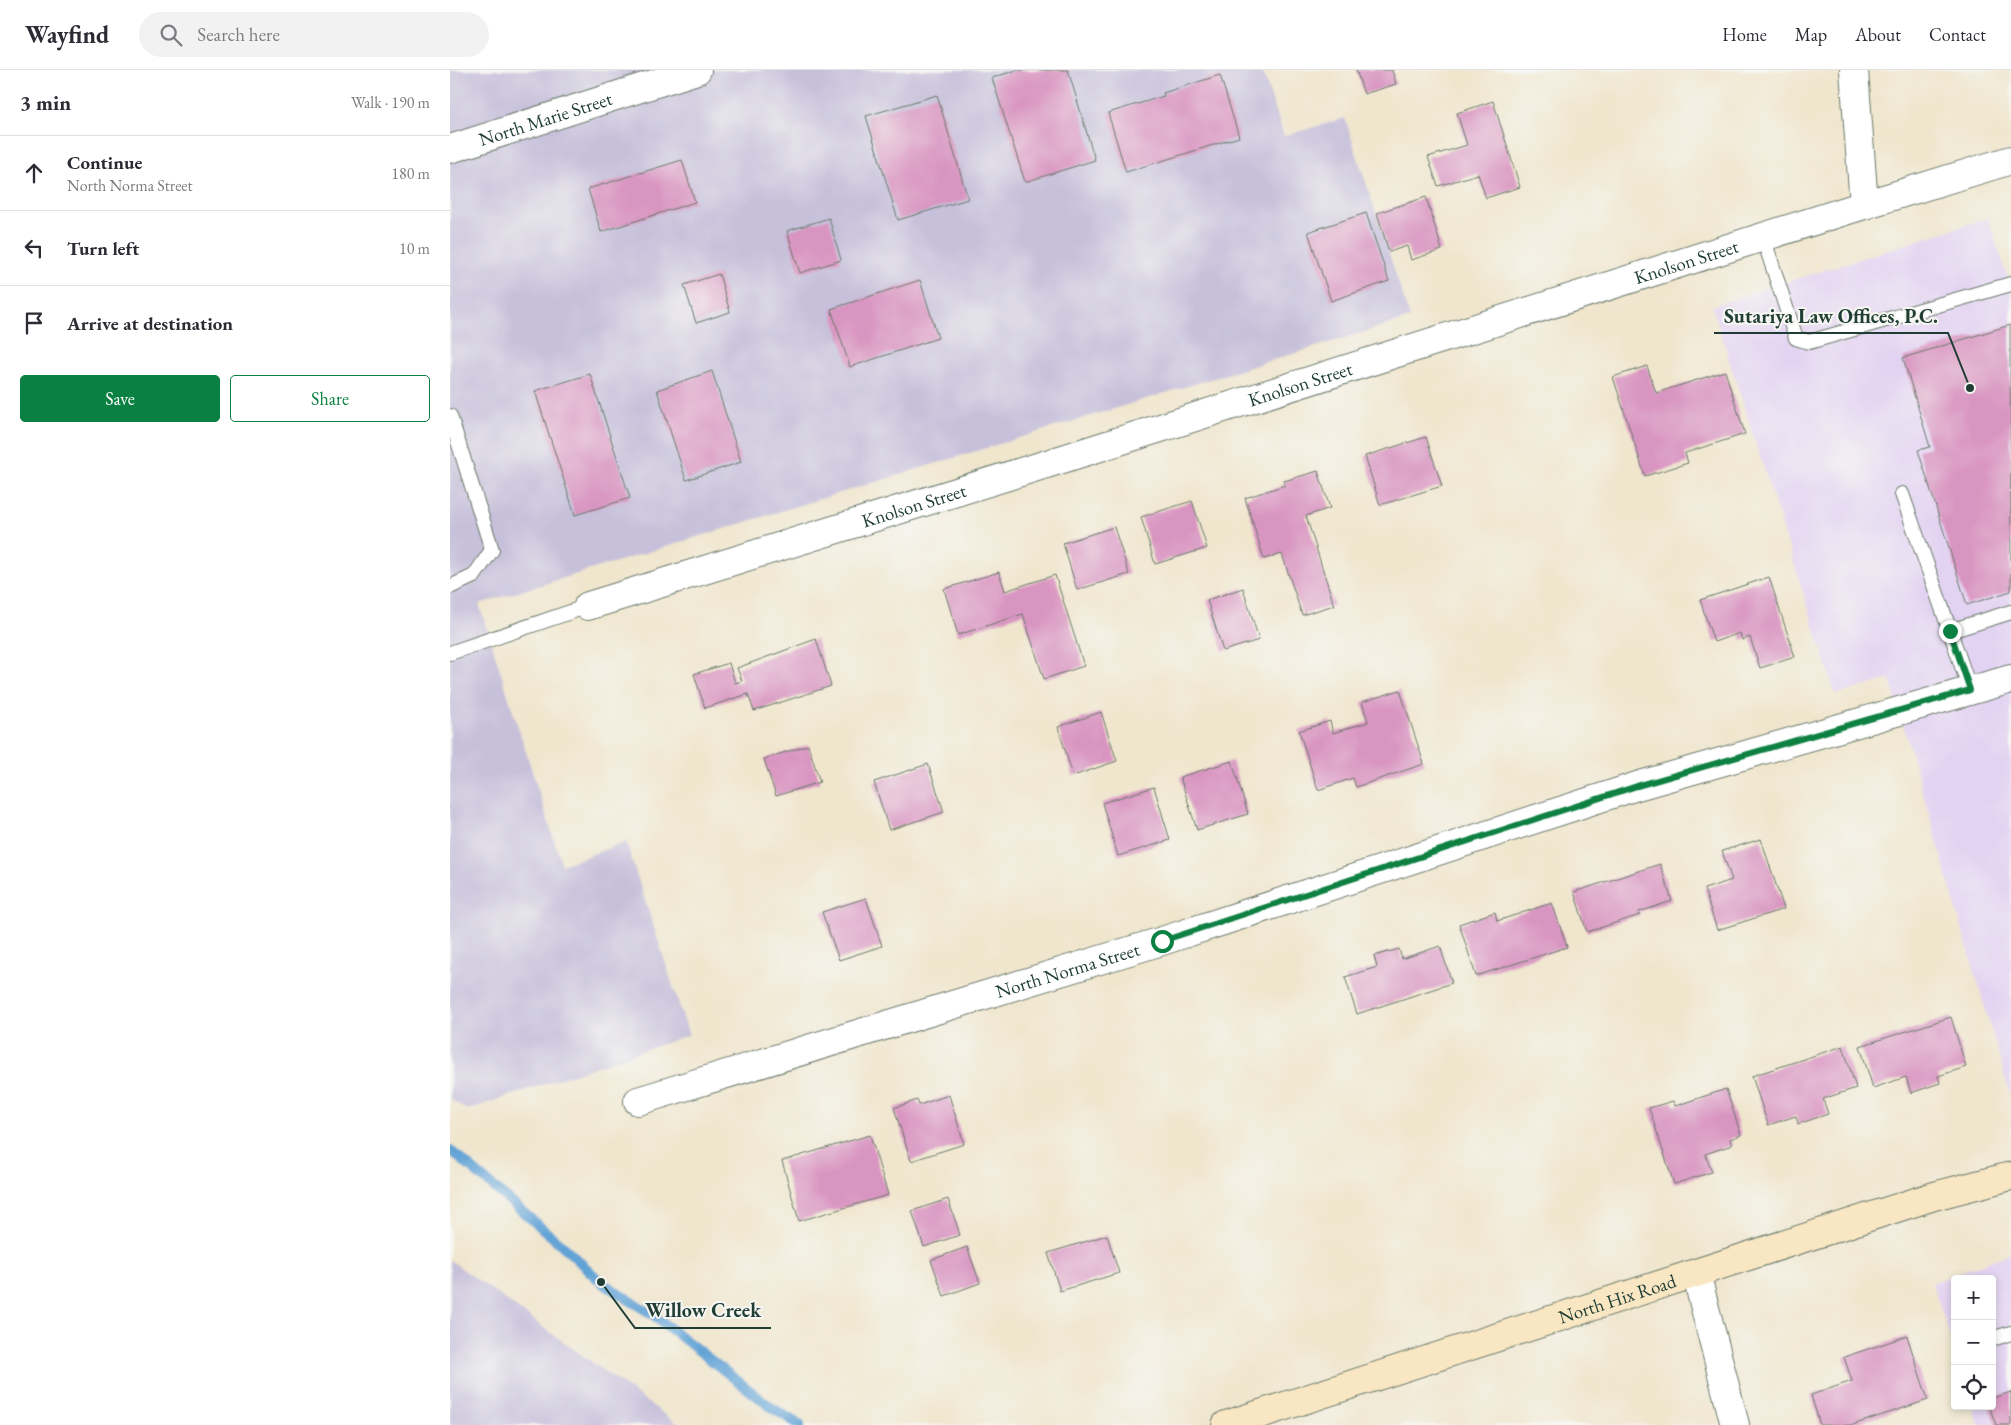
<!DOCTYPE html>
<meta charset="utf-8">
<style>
:root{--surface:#fff;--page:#f2f2f3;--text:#2b2b33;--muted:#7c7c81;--line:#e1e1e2;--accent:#0b8043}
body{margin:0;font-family:"EB Garamond",serif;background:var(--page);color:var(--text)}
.controls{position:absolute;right:15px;bottom:15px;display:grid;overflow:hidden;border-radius:5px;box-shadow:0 2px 8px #0003}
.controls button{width:45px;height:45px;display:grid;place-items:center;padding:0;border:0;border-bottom:1px solid var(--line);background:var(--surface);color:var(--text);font:25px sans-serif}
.stop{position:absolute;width:15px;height:15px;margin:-11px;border:4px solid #0b8043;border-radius:50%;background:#fff}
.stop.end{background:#0b8043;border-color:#fff;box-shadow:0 1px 5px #0008}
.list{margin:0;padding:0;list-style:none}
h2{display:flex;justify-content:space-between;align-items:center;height:65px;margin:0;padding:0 20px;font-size:21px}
h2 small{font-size:16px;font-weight:400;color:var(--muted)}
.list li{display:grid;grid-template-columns:32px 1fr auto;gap:15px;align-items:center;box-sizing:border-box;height:75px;padding:0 20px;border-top:1px solid var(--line)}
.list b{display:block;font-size:19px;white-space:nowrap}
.list p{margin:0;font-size:16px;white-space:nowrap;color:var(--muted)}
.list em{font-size:16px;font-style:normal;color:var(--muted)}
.actions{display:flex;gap:10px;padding:15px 20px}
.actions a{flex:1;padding:11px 0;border:1px solid var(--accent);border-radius:5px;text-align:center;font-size:18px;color:var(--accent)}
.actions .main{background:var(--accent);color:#fff}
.icon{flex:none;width:28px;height:28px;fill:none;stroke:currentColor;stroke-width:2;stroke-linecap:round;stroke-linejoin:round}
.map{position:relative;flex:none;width:1561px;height:1355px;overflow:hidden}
header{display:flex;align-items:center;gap:30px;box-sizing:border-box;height:70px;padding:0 25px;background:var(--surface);border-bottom:1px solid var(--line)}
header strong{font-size:24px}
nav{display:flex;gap:28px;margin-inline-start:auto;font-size:18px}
.search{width:350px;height:45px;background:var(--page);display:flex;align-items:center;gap:12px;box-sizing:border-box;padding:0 18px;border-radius:28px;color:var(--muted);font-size:19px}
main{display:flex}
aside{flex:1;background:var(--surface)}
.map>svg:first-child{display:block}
</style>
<header>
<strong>Wayfind</strong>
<div class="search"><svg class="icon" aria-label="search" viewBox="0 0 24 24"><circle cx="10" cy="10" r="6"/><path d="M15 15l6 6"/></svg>Search here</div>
<nav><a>Home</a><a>Map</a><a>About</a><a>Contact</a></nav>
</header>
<main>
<aside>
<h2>3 min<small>Walk · 190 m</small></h2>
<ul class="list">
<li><svg class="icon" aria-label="ahead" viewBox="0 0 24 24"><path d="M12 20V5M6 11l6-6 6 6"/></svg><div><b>Continue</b><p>North Norma Street</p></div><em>180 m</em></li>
<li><svg class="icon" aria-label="left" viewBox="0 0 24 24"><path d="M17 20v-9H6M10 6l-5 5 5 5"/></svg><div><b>Turn left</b></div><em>10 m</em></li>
<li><svg class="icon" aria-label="arrive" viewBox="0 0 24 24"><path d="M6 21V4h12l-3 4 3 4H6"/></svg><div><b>Arrive at destination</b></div></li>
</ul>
<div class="actions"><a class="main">Save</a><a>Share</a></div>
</aside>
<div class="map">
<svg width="1561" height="1355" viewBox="0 0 1561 1355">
<rect width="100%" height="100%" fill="#f6f6f2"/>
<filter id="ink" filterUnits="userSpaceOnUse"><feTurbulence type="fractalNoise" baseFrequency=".02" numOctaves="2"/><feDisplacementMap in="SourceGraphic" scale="10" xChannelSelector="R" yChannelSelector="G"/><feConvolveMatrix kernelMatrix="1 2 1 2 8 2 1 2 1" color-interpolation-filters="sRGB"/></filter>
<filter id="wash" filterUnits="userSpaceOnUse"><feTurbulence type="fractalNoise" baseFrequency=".0096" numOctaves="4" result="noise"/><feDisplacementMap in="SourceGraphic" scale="20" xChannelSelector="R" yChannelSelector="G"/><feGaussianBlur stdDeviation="1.12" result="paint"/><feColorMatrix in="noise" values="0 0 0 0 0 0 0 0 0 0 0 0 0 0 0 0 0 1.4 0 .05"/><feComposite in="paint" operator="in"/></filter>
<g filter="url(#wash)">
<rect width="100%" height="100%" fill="#f0e6ce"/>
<!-- built -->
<g fill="#e3d3f2">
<polygon points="1538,148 1561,217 1561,1028 1440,609 1386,625 1262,236"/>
<polygon points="1561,1183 1561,1355 1529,1355 1523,1336 1542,1336 1542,1209 1505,1209 1505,1281 1482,1213"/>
</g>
<!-- industrial -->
<g fill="#c6c0da">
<polygon points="0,0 812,0 834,66 895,48 960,248 29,534 112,795 176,772 239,965 17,1040 0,1029"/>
<polygon points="0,1190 229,1355 0,1355"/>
</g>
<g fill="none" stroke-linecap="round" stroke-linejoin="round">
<!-- stream -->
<polyline stroke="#62a3d6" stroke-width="10" points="0,1080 114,1177 151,1212 203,1245 321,1337 350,1355"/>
</g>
<g id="blocks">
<!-- building -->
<g fill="#d995c1">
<polygon points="567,0 618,0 645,90 575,112 542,8"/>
<polygon points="906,0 942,0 946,14 914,24"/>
<polygon points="770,5 789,67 676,102 658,43 714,26 713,23"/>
<polygon points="487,25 518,129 448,150 416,46"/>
<polygon points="1043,31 1070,117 1036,128 1028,104 988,116 978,87 1017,75 1007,43"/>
<polygon points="232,90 245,132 151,162 138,119"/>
<polygon points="976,127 992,180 961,190 957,176 939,182 927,143"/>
<polygon points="916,143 939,211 881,231 858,162"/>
<polygon points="379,148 391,190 350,203 337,161"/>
<polygon points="269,204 280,242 246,253 234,215"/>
<polygon points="470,210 488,268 400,297 381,239"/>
<polygon points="1560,255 1561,521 1517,535 1468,380 1480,377 1453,288"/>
<polygon points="1197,296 1206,323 1275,301 1295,364 1235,383 1238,393 1195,406 1163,307"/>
<polygon points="262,301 291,392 236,410 207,320"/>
<polygon points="140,304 180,428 125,445 85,321"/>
<polygon points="976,367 992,416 930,435 915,386"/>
<polygon points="868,401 880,438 856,446 884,535 852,545 832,484 814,489 795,428 835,415 834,411"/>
<polygon points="742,431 757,478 705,494 691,447"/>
<polygon points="664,457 679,504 627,520 613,473"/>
<polygon points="549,502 555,521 605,505 634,596 594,609 573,544 508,565 494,519"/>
<polygon points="1319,507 1345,587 1310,598 1300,567 1292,570 1290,563 1264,572 1250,530"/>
<polygon points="793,518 809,570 773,581 757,530"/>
<polygon points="366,569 381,616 304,641 298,624 255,638 244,604 279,593 285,613 292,611 287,598"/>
<polygon points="950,620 974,694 906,717 903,708 868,720 849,661 880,651 883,663 918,652 912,632"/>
<polygon points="651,642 667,691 623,706 608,657"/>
<polygon points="358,675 370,712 326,726 314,689"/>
<polygon points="782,691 798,744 747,760 730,707"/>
<polygon points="478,694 494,742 439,760 424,712"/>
<polygon points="704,717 720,770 668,786 652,733"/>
<polygon points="1311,769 1334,839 1267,860 1254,819 1282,810 1272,781"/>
<polygon points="1210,794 1222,831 1189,842 1190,845 1137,862 1124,822"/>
<polygon points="416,828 432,876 389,890 372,842"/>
<polygon points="1102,833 1117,877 1026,906 1009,854 1045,842 1047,851"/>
<polygon points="990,876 1002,913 907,944 895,907 927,897 924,886 949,879 952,889"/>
<polygon points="1501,947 1516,997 1488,1006 1490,1013 1461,1023 1456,1007 1423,1018 1410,976"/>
<polygon points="1393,976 1406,1018 1373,1029 1378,1044 1348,1054 1346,1046 1318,1055 1302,1006"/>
<polygon points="1276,1019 1291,1065 1280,1069 1282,1075 1255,1084 1262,1102 1224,1114 1199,1038 1223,1031 1225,1036"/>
<polygon points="499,1025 514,1074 461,1091 444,1038 467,1030 469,1035"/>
<polygon points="420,1065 438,1125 349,1151 332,1091"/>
<polygon points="498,1129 510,1165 474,1177 462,1141"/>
<polygon points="657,1165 669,1203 610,1221 598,1183"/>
<polygon points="517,1177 530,1213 494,1226 481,1190"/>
<polygon points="1457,1266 1478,1330 1402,1355 1370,1355 1361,1325 1402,1311 1394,1287"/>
<polygon points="1561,1322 1561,1355 1546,1355 1539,1336 1542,1336 1542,1328"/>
</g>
</g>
</g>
<g filter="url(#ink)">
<use href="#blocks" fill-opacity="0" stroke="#68786a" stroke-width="1"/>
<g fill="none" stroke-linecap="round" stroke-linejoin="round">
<defs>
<g id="lane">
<polyline points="1313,167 1346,268 1359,272 1561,214"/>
<polyline points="0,346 42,480 24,506 0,517"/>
<polyline points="1452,424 1500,561"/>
<polyline points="0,583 138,536"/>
<polyline points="1520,620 1500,561 1561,542"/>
<polyline points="1542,1269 1561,1263"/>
</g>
<g id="street">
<polyline points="1404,0 1414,135"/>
<path id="s1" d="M0,79l247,-79"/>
<path id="s2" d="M138,536l462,-143 814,-258 147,-45"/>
<path id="s3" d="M188,1031l524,-160 475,-155 374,-107"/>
<polyline points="1246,1203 1285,1355"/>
</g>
<g id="secondary">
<path id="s4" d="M776,1355l708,-229 77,-20"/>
</g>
</defs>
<!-- lane casing -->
<use href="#lane" stroke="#68786a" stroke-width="16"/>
<!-- street casing -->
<use href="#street" stroke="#68786a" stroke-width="30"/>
<!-- secondary casing -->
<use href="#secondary" stroke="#68786a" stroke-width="30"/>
<!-- lane -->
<use href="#lane" stroke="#fff" stroke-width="14"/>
<!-- street -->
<use href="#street" stroke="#fff" stroke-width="28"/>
<!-- secondary -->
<use href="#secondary" stroke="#f9e7c3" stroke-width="28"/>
</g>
</g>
<g fill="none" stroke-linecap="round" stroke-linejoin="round" filter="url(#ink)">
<!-- route -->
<polyline stroke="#0b8043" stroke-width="6" points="712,871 1187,716 1520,620 1500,561"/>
</g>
<g text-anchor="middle" stroke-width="4" stroke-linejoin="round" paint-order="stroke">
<!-- street labels -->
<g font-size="19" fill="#1f3d34" stroke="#f6f6f2">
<text dy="7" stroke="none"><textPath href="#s1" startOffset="100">North Marie Street</textPath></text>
<text dy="7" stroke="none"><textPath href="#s2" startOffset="1151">Knolson Street</textPath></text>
<text dy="7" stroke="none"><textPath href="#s2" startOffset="746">Knolson Street</textPath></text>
<text dy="7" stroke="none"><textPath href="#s2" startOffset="341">Knolson Street</textPath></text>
<text dy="7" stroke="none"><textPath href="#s3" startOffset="449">North Norma Street</textPath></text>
<text dy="7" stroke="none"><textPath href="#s4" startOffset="411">North Hix Road</textPath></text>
</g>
</g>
<!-- callouts -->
<path fill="none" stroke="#1f3d34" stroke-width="2" d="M1520 318L1498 263H1264M151 1212L185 1258H321"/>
<g fill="#1f3d34" stroke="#f6f6f2" stroke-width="2">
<circle cx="1520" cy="318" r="5"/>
<circle cx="151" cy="1212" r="5"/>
</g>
<g font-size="20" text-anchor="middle" font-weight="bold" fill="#1f3d34" stroke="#f6f6f2" stroke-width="4" stroke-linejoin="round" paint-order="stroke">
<text x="1381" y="253">Sutariya Law Offices, P.C.</text>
<text x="253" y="1247">Willow Creek</text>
</g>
</svg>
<div class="controls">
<button>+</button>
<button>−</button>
<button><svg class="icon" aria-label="locate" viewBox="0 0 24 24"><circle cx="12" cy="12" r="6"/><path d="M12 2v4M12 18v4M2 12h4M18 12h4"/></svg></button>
</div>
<div class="stop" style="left:712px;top:871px"></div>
<div class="stop end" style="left:1500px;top:561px"></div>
</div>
</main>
